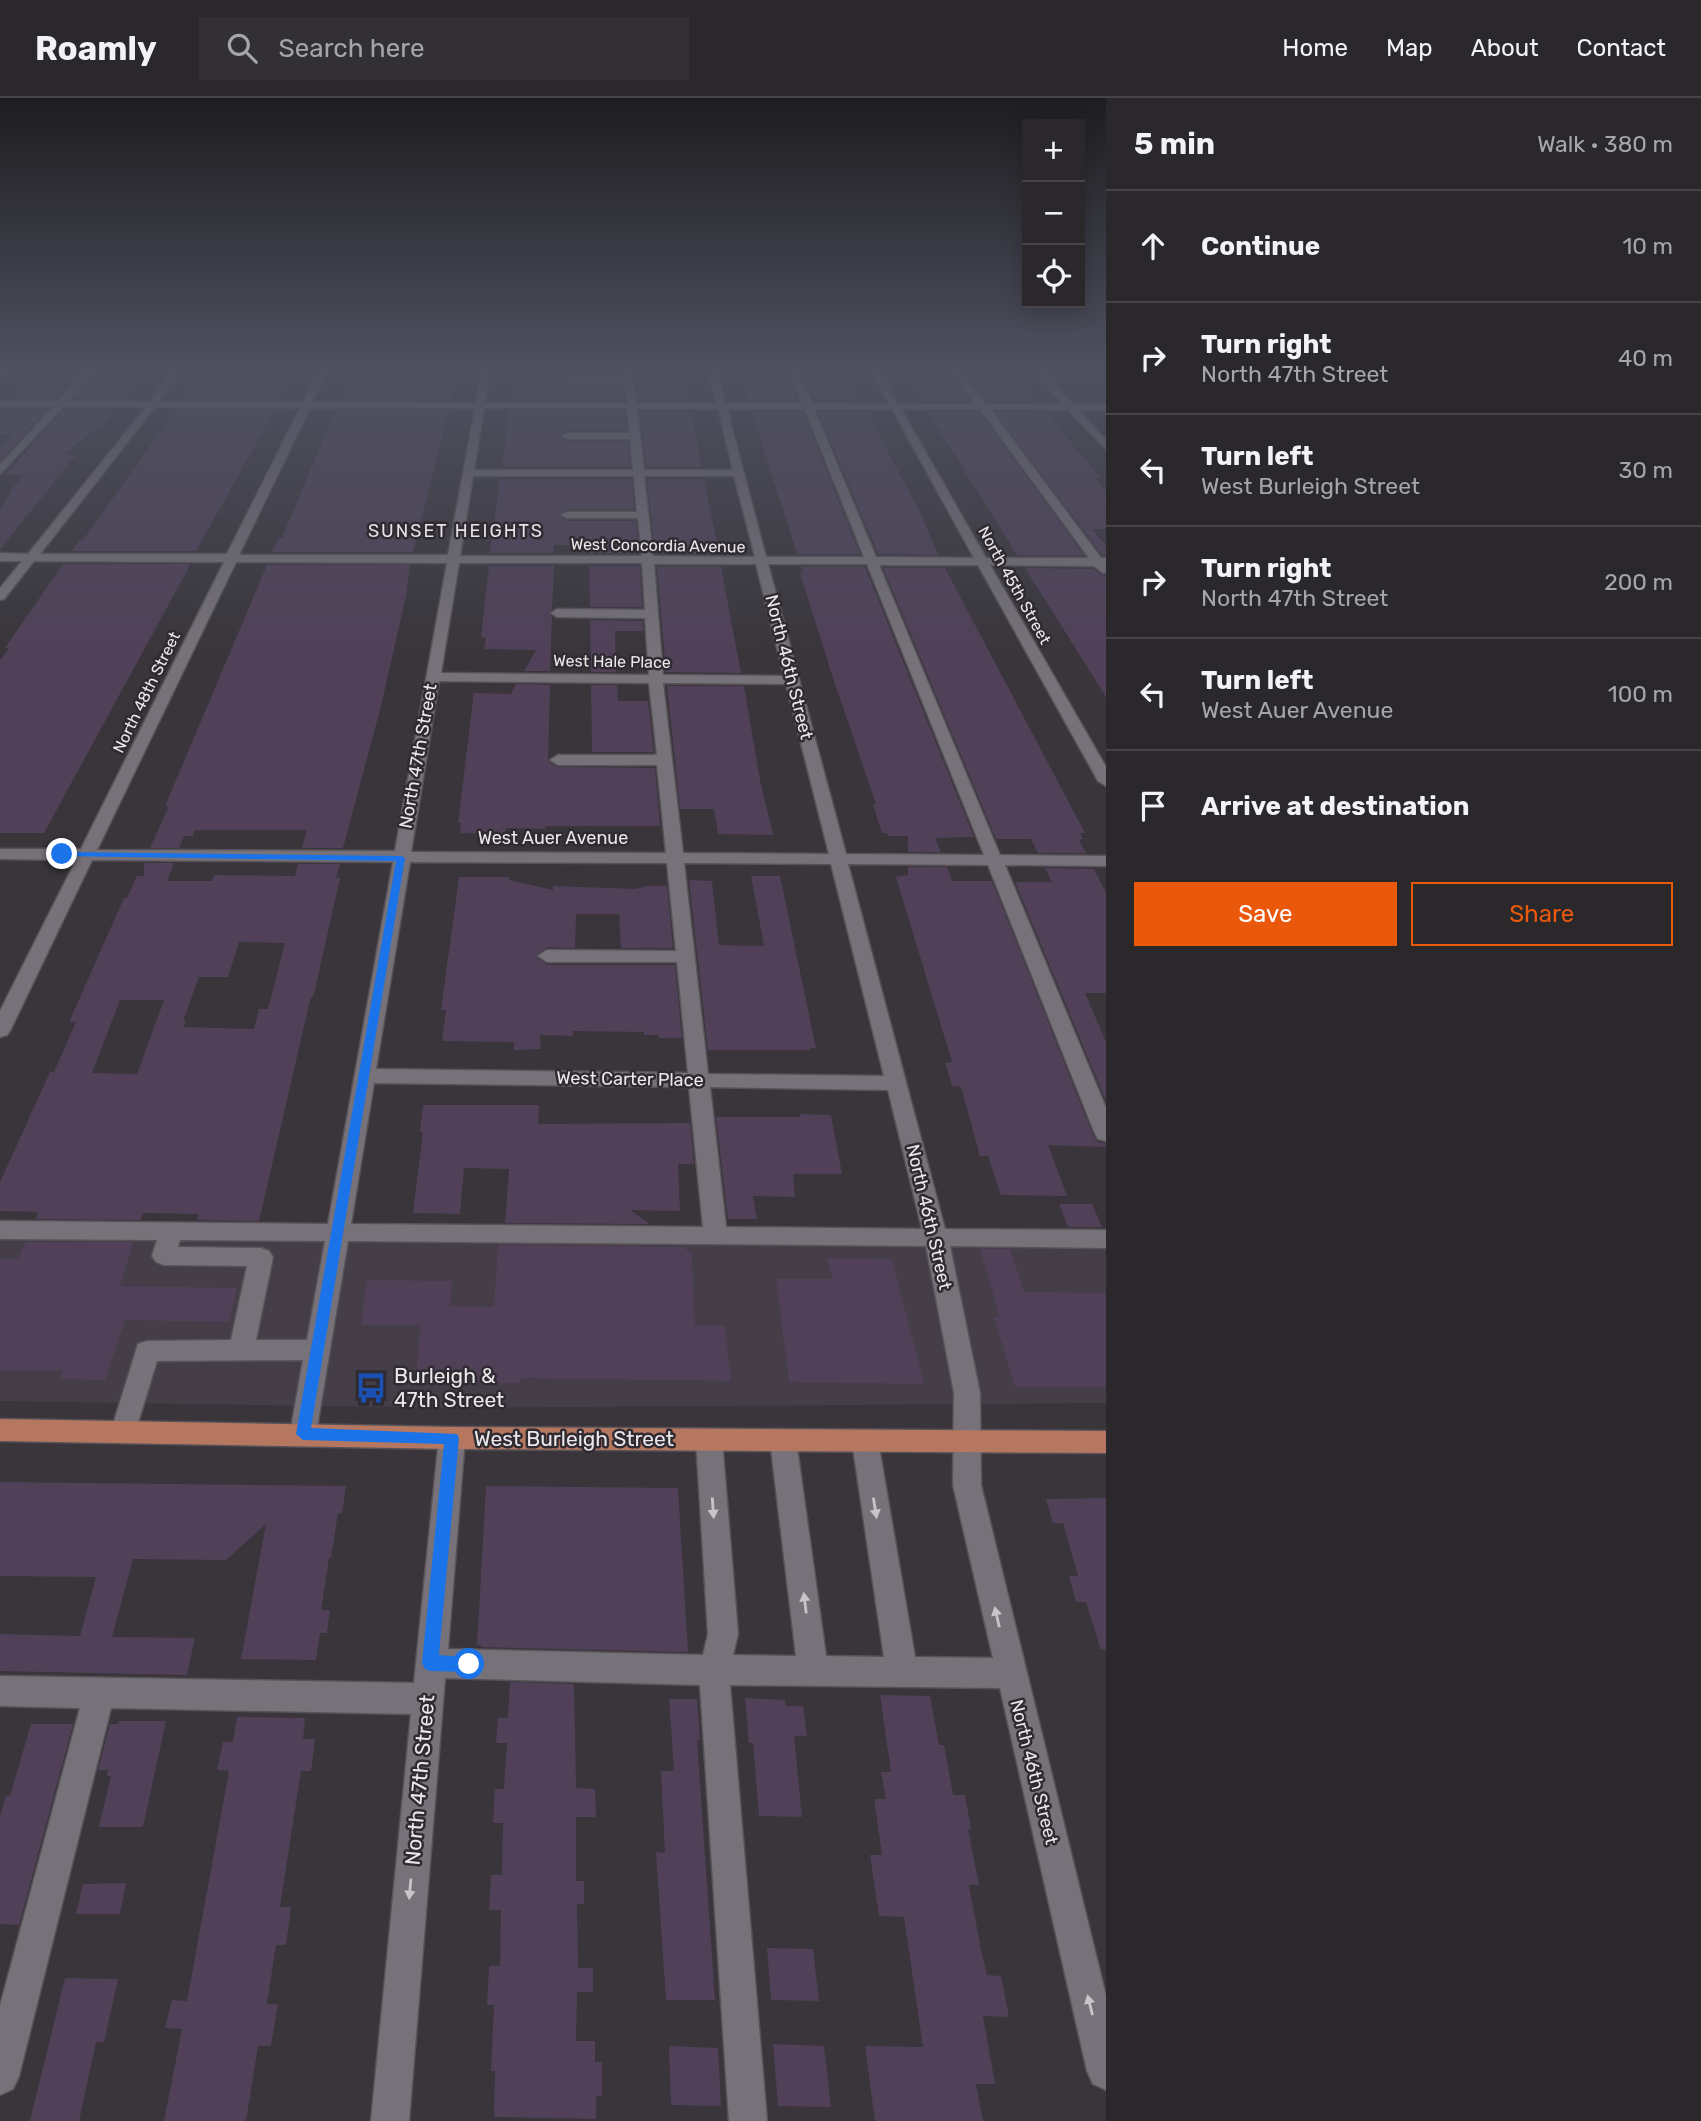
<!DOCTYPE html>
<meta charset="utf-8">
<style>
:root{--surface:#2b282c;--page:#333034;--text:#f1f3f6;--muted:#a6a6a9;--line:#474448;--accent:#ea580c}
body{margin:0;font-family:Rubik,sans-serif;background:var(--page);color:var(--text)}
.controls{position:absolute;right:21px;top:21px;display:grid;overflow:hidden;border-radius:0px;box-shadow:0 4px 18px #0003}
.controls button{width:63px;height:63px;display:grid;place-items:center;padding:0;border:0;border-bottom:2px solid var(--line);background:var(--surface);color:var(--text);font:35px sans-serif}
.stop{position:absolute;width:21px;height:21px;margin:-16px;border:5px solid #1a73e8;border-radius:50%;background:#fff}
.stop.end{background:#1a73e8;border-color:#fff;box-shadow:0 2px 7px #0008}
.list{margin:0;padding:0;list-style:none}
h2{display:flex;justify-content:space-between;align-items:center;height:91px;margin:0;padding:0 28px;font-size:30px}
h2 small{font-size:23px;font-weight:400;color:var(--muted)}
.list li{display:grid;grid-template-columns:46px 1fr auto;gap:21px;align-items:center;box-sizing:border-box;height:112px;padding:0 28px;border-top:2px solid var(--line)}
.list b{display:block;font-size:26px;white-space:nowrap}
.list p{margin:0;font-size:23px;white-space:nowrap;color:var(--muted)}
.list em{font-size:23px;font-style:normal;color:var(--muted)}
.actions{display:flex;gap:14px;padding:21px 28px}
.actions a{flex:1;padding:16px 0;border:2px solid var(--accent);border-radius:0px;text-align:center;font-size:24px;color:var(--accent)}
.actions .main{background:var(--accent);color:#fff}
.icon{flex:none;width:38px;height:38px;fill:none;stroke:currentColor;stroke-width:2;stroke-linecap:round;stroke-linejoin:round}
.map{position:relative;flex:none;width:1106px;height:2023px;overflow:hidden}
header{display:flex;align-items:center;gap:42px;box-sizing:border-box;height:98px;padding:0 35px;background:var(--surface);border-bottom:2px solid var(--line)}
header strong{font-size:33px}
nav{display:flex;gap:38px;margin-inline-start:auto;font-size:24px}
.search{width:490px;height:63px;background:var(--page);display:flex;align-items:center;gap:18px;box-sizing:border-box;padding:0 24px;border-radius:0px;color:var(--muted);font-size:26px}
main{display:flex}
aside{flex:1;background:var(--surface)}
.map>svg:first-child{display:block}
</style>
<header>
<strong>Roamly</strong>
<div class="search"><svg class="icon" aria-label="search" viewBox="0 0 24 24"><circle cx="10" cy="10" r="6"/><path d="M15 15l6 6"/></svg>Search here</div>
<nav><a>Home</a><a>Map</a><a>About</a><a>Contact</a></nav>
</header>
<main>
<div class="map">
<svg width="1106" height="2023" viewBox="0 0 1106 2023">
<rect width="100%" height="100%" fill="#39353b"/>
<!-- built -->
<polygon fill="#453d48" points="0,1137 1106,1140 1106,1305 456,1310 0,1303"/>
<!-- building -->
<g fill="#504158" fill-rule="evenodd">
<polygon points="43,271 84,271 57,300 10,300"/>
<polygon points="100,271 143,271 136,278 142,278 123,301 74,300"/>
<polygon points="432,271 457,271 451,302 340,302 352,273"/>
<polygon points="514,271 562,274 563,283 569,286 623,286 624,302 511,302"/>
<polygon points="635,271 682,272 689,302 638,302"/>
<polygon points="740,271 787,271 798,302 748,302"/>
<polygon points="800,271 843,271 861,303 814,302"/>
<polygon points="904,271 949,272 971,303 920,303 911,290 914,290 901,272"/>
<polygon points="963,272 1011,273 1036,303 987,303"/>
<polygon points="205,273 294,273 281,301 184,301"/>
<polygon points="0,312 47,312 0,363 0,350 13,337 0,336"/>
<polygon points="64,312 115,312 104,324 63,357 76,357 0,451 0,411 11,395 9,395 24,377 5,377"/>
<polygon points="176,312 275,312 196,453 72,453 80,442 83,442"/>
<polygon points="335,313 449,313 413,454 272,454 279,440 282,440"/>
<polygon points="509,313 625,313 627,332 567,332 560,339 567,344 628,344 630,369 502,369"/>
<polygon points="640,314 691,314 702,369 646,369"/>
<polygon points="752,314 803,314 860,456 797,456"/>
<polygon points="818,314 867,314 921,416 938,457 878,456"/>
<polygon points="928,314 979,314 1084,457 1017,457"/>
<polygon points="995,314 1045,314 1100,379 1094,379 1106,393 1106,431 1092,431 1106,448 1106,457 1102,457"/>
<polygon points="500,381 632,381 634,411 567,411 559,418 567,423 636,423 639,455 589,455 589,448 554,447 554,455 490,455"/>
<polygon points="647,381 704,381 719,456 655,455"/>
<polygon points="63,466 189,466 189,469 44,735 0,735 0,562 9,550 5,550"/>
<polygon points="267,467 410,467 406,498 381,608 343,750 302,750 307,732 195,732 193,738 184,738 179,750 150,750 169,708 165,708"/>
<polygon points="489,468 554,468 552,511 549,514 552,519 550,573 524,573 536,552 484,551 486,540 481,539"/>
<polygon points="589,468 640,468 642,509 590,509"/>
<polygon points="657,469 721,469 741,575 666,574"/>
<polygon points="801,469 865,469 974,739 935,740 941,754 908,754 908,738 888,738 887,735 882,735 873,707 876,706 831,574 800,475 803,475"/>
<polygon points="883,470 945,470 1085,735 1080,735 1083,741 1079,742 1086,755 1038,755 1031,741 996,741"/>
<polygon points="1025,470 1093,471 1101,477 1106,477 1106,599"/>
<polygon points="590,522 643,523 643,533 615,533 616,574 591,574"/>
<polygon points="516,586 550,587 548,663 557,669 655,670 660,728 545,728 545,731 506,730 505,736 460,735 461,725 458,725 474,595 511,596"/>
<polygon points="591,587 617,587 618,603 648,603 654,654 592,654"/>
<polygon points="667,588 744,588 760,682 773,737 718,736 714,711 680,711"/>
<path d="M144,765h30l-7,18h45l2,-6 81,1 3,-12h42l-4,14h4l-26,116 -4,6 -51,221 -62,-1 2,-6 -56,-1 -3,7 -104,-1 2,-7 -38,-1v-29l50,-110h4l22,-50h-7l55,-124h3l10,-22h7zM239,844l46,1 -17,66h-9l-5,20 -71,-2 3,-6h-3l16,-44h29zM120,902h44l-27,74 -45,-1z"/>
<polygon points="908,769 947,769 952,783 992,783 1093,1037 1097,1044 1106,1045 1106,1049 1048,1047 1067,1098 1001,1097 988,1058 980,1058 961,989 952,988 945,965 952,964 896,779 908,777"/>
<polygon points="1045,770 1094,771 1106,795 1106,895 1085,895 1106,944 1106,1003 1015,784 1052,784"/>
<polygon points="751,778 780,778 816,950 810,950 810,952 708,952 689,782 712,783 719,847 764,848"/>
<polygon points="459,779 509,779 509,782 553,792 553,788 636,791 647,788 667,788 673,850 621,850 619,816 576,816 575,850 547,849 536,859 547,867 675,867 682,940 659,940 659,937 644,937 644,934 573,933 573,938 540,937 541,951 514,952 514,944 442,943 446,912 441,912"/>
<polygon points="423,1007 539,1007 538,1026 690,1025 694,1066 678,1066 680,1113 630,1112 650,1126 505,1125 509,1071 464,1070 460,1116 413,1115 423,1034 420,1034"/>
<polygon points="800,1016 831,1017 842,1076 793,1076 795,1099 753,1098 757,1121 728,1121 716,1019 800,1019"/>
<polygon points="1059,1106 1092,1106 1102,1129 1068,1129"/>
<polygon points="26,1144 133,1144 120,1188 237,1190 229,1224 125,1222 105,1282 60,1281 63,1272 0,1272 0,1161 18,1161"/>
<polygon points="498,1147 683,1149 692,1155 695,1228 725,1228 731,1283 521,1280 520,1285 494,1285 494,1282 416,1283 420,1227 361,1227 367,1182 452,1183 450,1208 494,1209"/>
<polygon points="980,1151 1010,1151 1024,1194 1106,1195 1106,1289 1015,1289 994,1219 1000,1219"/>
<polygon points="828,1160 892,1161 924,1286 789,1284 776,1181 832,1181"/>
<polygon points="0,1384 346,1388 342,1415 338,1415 331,1460 329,1460 321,1512 330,1512 327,1535 320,1535 316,1562 241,1561 266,1426 226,1462 133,1461 112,1539 195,1540 187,1577 0,1573 0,1536 80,1538 96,1479 0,1478"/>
<polygon points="486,1388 678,1390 688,1554 481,1549 481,1547 477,1547"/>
<polygon points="1106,1400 1106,1551 1101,1552 1086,1504 1076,1504 1069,1478 1078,1478 1063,1425 1053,1425 1046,1401"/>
<polygon points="510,1584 574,1586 576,1690 595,1691 596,1719 576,1719 576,1783 584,1783 584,1806 577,1806 578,1870 593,1870 593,1894 577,1894 576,1943 595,1943 595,1964 602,1964 602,1998 596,1998 596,2021 494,2019 495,1973 491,1973 494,1907 487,1907 489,1868 500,1868 501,1812 489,1812 491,1777 502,1777 503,1725 493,1725 495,1691 504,1691 507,1645 496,1645 498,1620 508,1620"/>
<polygon points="880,1597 930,1598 939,1647 944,1647 953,1697 965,1697 971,1731 968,1731 979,1787 969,1787 981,1852 987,1877 1001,1878 1009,1919 983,1918 995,1986 976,1986 983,2023 875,2023 865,1948 923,1949 904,1819 879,1818 870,1757 882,1757 874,1701 886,1701 881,1674 891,1674"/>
<polygon points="745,1600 785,1602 786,1608 803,1608 807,1638 794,1638 802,1719 759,1718 753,1645 749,1645"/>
<polygon points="669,1601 697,1601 700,1642 697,1642 715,1902 666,1902 656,1754 665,1755 661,1673 674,1673"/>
<polygon points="237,1619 305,1620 303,1641 315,1641 311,1673 301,1673 280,1809 291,1809 286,1847 276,1847 267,1906 278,1906 271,1948 258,1948 246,2023 164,2023 182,1931 165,1930 172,1902 187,1903 229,1673 217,1672 223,1644 233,1644"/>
<polygon points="119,1623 166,1623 143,1729 99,1729 111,1678 107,1678 108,1672 98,1672 110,1626 118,1626"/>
<polygon points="31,1626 73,1626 19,1827 0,1826 0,1718 6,1698 10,1698"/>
<polygon points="126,1785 120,1816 76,1816 83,1786"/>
<polygon points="767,1850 813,1851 819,1903 771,1902"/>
<polygon points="65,1880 118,1881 104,1944 96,1944 79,2023 30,2023"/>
<polygon points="773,1946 824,1948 831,2009 778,2008"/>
<polygon points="669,1948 718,1950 721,2008 671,2007"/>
</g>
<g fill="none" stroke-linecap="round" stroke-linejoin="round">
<defs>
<g id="minor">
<polygon points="6,271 15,271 0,284 0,276"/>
<path d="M88,271h9l-29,32 82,1 23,-33h8l-22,33h144l17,-33h8l-16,33 164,1 6,-34h8l-5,34h142l-2,-22h-56l-4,-3 4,-3h55v-6h8l4,34h80l-8,-34h8l9,34h77l-13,-34h8l15,34 77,1 -19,-35h8l20,35h78l-25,-35h8l27,35h77l-31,-35h9l32,35h33v6h-28l28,30v9l-38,-39 -78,-1 111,149h5v14l-3,1 -9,-7 -104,-1 116,202v19l-8,-5 -120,-216h-99l121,290 106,1v10l-101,-1 101,243v33l-8,-2 -3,-5 -107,-269 -140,-1 97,365 161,1v18l-156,-2 30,147 1,92 125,511v94l-13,-6 -6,-13 -87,-383 -270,-3 37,436h-38l-29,-436 -255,-7 -36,443h-38l40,-407 -300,-6 -92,368 -6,13 -13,6v-89l80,-298 -80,-2v-30l414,7 25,-245 4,-8 9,-3 9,3 4,8 -17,211 255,6 5,-21 -12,-194 4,-8 9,-3 9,3 4,8 16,194 -5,21 63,1 -26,-216 4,-8 9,-3 9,3 4,8 30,216 58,1 -32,-216 4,-8 9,-3 9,3 4,8 37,216 78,1 -40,-173 1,-92 -28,-147 -578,-5 -32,193 -4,8 -9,3 -9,-3 -4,-8 13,-74 -146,1 -24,78 -9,3 -9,-3 -4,-8 27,-87 9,-3 84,-1 16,-74 -83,-1 -8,-3 -4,-6 5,-16 -157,-1v-18l328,3 65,-362 -301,-2 -82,171 -3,4 -7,2v-26l76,-151 -76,-1v-10h81l143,-287 -190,-1 -30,38 -4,1v-12l22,-27h-22v-8l28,1 118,-147h-83l-63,67v-9l53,-58h-53v-6h58zM155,309l145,1 -73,146h-187zM310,310h165l-27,147h-209zM484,310h143l3,25h-63l-5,3 5,3h63l3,31h-159zM637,311h81l15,61h-89zM727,311h78l59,148h-98zM814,311h78l82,149 -98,-1zM901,311h79l109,149h-103zM473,378h161l3,36h-70l-6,3 6,3h71l4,38h-182zM644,378h90l21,81 -102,-1zM236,464l211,1 -52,288 -298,-1zM459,465h183l3,47 -88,-1 -6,4 6,4 88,1 4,57 -208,-2zM654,466h102l28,112 -121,-1zM768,466h99l117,291 -138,-1zM439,583l210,2 8,72h-99l-8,5 8,5h99l9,88 -255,-1zM663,585l123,1 43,170 -146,-1zM410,764l257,1 9,88 -129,-1 -9,6 9,6h130l11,111 -312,-4zM684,765l147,1 53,212 -176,-2zM374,985l315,4 14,140 -352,-3zM710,989l178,3 34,139 -196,-2zM180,1142l145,1 -18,99h-51l17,-83 -4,-6 -8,-3 -83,-1z"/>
</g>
<polygon id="major" points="0,1321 452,1329 1106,1333 1106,1355 452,1351 0,1343"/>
</defs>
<!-- minor casing -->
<use href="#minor" stroke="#565257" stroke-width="3"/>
<!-- major casing -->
<use href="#major" stroke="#565257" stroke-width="3"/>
<!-- minor -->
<use href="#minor" fill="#777279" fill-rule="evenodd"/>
<!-- major -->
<use href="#major" fill="#b57760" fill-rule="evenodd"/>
</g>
<!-- one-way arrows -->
<defs><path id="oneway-solid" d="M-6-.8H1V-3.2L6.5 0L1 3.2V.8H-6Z" transform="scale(1.75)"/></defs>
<g fill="#c8c5ca">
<use href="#oneway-solid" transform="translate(713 1410) rotate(86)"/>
<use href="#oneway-solid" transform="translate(875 1410) rotate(81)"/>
<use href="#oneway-solid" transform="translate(805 1505) rotate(-97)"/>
<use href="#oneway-solid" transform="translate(997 1519) rotate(-103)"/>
<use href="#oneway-solid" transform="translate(410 1791) rotate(95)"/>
<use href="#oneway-solid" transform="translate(1090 1907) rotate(-104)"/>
</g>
<!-- sky -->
<linearGradient id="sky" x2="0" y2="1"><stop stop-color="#1f1d20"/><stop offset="0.49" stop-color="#4e5160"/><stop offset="1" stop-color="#4e5160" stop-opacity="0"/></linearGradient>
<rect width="1106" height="554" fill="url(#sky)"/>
<!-- route -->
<polygon fill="#1a73e8" points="62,754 401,758 405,760 311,1330 457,1336 459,1340 439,1557 474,1560 477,1566 474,1572 469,1574 430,1573 425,1571 422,1565 444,1346 303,1342 296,1336 396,763 59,758 58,756"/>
<!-- icons -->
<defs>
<symbol id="bus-bare" viewBox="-9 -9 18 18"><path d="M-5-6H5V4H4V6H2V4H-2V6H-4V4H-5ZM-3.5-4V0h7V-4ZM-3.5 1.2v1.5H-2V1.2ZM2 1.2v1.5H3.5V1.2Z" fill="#1a4fb4" stroke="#2f2b31" stroke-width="2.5" paint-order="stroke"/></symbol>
</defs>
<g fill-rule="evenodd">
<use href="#bus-bare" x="349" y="1268" width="44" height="44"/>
</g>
<g text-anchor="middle" stroke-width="5" stroke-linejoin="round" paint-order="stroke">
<!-- far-street labels -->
<g font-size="16" fill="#ebe8ec" stroke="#2f2b31">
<text transform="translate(658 447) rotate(1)" y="6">West Concordia Avenue</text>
<text transform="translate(1015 487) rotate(61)" y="6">North 45th Street</text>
<text transform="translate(612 563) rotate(1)" y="6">West Hale Place</text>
<text transform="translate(146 594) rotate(-64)" y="6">North 48th Street</text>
</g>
<!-- far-quarter labels -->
<g font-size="18" letter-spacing="2" fill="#e7e1e9" stroke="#2f2b31">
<text x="456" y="439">SUNSET HEIGHTS</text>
</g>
<!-- street labels -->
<g font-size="18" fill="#ebe8ec" stroke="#2f2b31">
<text transform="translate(789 569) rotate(76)" y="6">North 46th Street</text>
<text transform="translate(418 658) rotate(-80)" y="6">North 47th Street</text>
<text x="553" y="746">West Auer Avenue</text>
<text transform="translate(630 981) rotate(1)" y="6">West Carter Place</text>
<text transform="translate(929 1119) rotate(77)" y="6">North 46th Street</text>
<text transform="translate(1034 1674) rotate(76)" y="6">North 46th Street</text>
</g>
<!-- near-poi labels -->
<g font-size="21" fill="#ebe8ec" stroke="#2f2b31" text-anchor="start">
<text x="394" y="1285">Burleigh &amp;<tspan x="394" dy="24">47th Street</tspan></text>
</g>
<!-- near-street labels -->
<g font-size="21" fill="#ebe8ec" stroke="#2f2b31">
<text x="574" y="1348">West Burleigh Street</text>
<text transform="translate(420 1682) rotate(-85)" y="7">North 47th Street</text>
</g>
</g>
</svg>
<div class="controls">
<button>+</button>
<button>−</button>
<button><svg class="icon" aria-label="locate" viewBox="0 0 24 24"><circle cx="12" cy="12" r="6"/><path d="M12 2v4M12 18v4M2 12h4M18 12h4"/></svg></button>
</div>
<div class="stop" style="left:469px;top:1566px"></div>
<div class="stop end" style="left:62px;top:756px"></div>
</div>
<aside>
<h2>5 min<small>Walk · 380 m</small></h2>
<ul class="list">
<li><svg class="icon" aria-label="ahead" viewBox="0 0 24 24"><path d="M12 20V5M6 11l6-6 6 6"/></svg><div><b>Continue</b></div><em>10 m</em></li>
<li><svg class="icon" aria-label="right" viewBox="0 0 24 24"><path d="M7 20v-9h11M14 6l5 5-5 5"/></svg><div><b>Turn right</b><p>North 47th Street</p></div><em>40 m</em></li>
<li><svg class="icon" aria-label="left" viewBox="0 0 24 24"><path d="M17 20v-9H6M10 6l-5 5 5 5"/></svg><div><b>Turn left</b><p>West Burleigh Street</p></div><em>30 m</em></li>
<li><svg class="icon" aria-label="right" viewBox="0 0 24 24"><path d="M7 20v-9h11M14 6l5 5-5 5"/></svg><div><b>Turn right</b><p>North 47th Street</p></div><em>200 m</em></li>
<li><svg class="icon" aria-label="left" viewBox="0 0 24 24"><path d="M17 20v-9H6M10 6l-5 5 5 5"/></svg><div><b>Turn left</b><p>West Auer Avenue</p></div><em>100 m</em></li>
<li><svg class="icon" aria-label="arrive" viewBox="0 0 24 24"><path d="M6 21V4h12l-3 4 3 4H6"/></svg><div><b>Arrive at destination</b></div></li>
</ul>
<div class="actions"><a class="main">Save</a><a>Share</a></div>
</aside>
</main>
